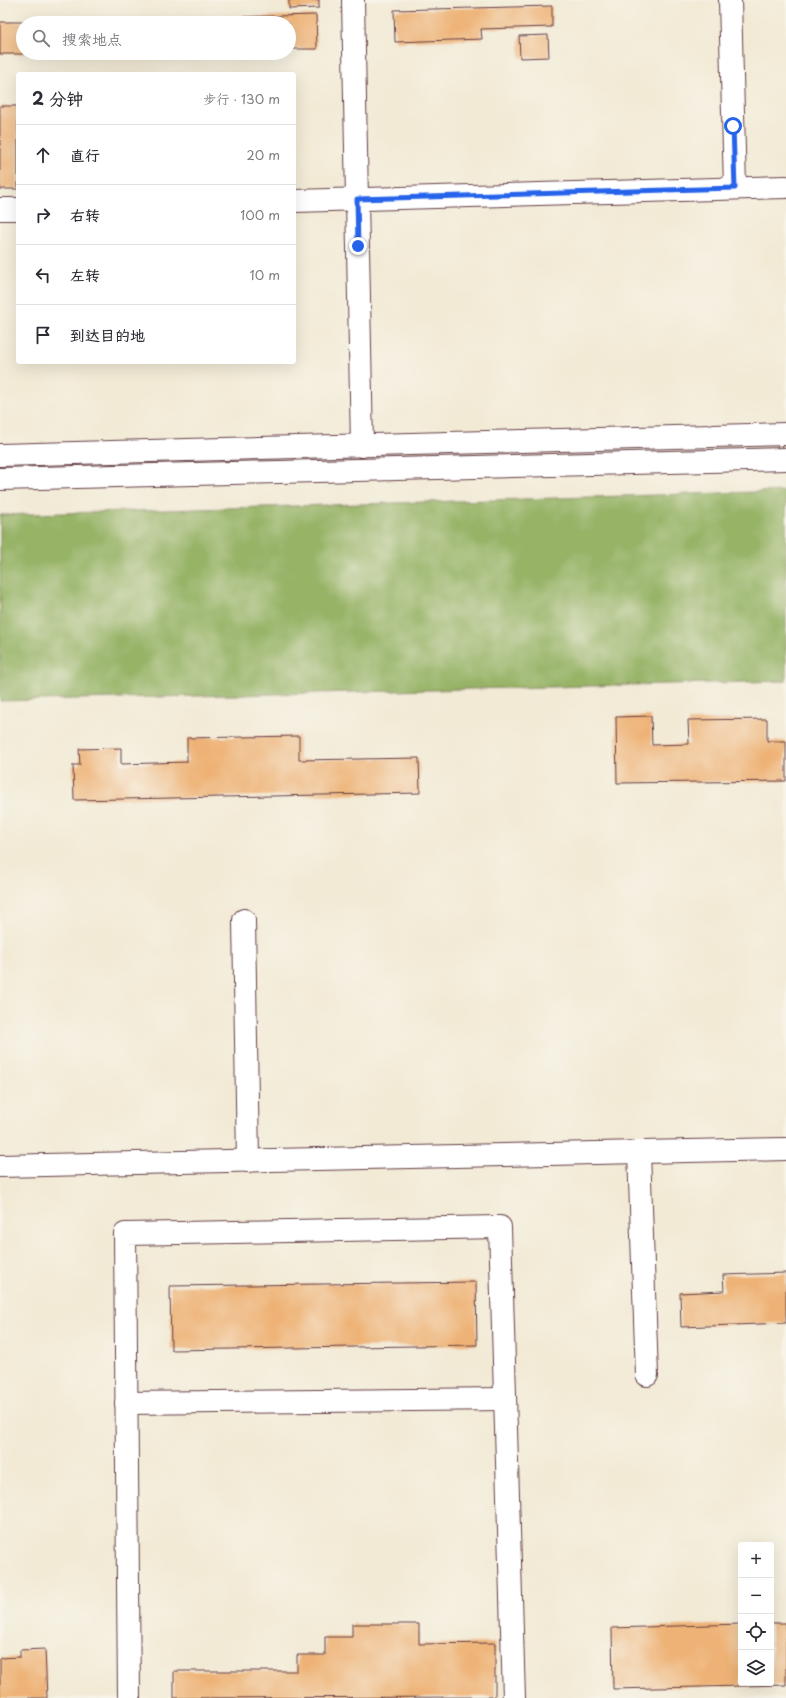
<!DOCTYPE html>
<html lang="zh">
<meta charset="utf-8">
<style>
:root{--surface:#fff;--page:#f7f7f7;--text:#2b2b33;--muted:#7c7c81;--line:#e1e1e2}
body{margin:0;font-family:"Playpen Sans","LXGW WenKai TC",sans-serif;background:var(--page);color:var(--text)}
.controls{position:absolute;right:12px;bottom:12px;display:grid;overflow:hidden;border-radius:4px;box-shadow:0 4px 16px #0002}
.controls button{width:36px;height:36px;display:grid;place-items:center;padding:0;border:0;border-bottom:1px solid var(--line);background:var(--surface);color:var(--text);font:20px sans-serif}
.stop{position:absolute;width:12px;height:12px;margin:-9px;border:3px solid #2563eb;border-radius:50%;background:#fff}
.stop.end{background:#2563eb;border-color:#fff;box-shadow:0 1px 4px #0008}
.list{margin:0;padding:0;list-style:none}
h2{display:flex;justify-content:space-between;align-items:center;height:52px;margin:0;padding:0 16px;font-size:17px}
h2 small{font-size:13px;font-weight:400;color:var(--muted)}
.list li{display:grid;grid-template-columns:26px 1fr auto;gap:12px;align-items:center;box-sizing:border-box;height:60px;padding:0 16px;border-top:1px solid var(--line)}
.list b{display:block;font-size:15px;white-space:nowrap}
.list em{font-size:13px;font-style:normal;color:var(--muted)}
.icon{flex:none;width:22px;height:22px;fill:none;stroke:currentColor;stroke-width:2;stroke-linecap:round;stroke-linejoin:round}
.map{position:relative;flex:none;width:786px;height:1698px;overflow:hidden}
.search{position:absolute;background:var(--surface);box-shadow:0 4px 16px #0002;left:16px;top:16px;width:280px;height:44px;display:flex;align-items:center;gap:10px;box-sizing:border-box;padding:0 14px;border-radius:22px;color:var(--muted);font-size:15px}
.panel{position:absolute;background:var(--surface);box-shadow:0 4px 16px #0002;left:16px;top:72px;width:280px;height:292px;border-radius:4px}
.map>svg:first-child{display:block}
</style>
<div class="map">
<svg width="786" height="1698" viewBox="0 0 786 1698">
<rect width="100%" height="100%" fill="#f7f3e8"/>
<filter id="ink" filterUnits="userSpaceOnUse"><feTurbulence type="fractalNoise" baseFrequency=".025" numOctaves="2"/><feDisplacementMap in="SourceGraphic" scale="8" xChannelSelector="R" yChannelSelector="G"/><feConvolveMatrix kernelMatrix="1 2 1 2 8 2 1 2 1" color-interpolation-filters="sRGB"/></filter>
<filter id="wash" filterUnits="userSpaceOnUse"><feTurbulence type="fractalNoise" baseFrequency=".012" numOctaves="4" result="noise"/><feDisplacementMap in="SourceGraphic" scale="16" xChannelSelector="R" yChannelSelector="G"/><feGaussianBlur stdDeviation="0.9" result="paint"/><feColorMatrix in="noise" values="0 0 0 0 0 0 0 0 0 0 0 0 0 0 0 0 0 1.4 0 .05"/><feComposite in="paint" operator="in"/></filter>
<g filter="url(#wash)">
<rect width="100%" height="100%" fill="#f2ead5"/>
<!-- forest -->
<polygon fill="#96b366" stroke="#706948" points="786,491 786,681 0,701 0,515"/>
<g id="blocks">
<!-- building -->
<g fill="#eeb276">
<polygon points="289,0 319,0 319,8 289,9"/>
<polygon points="552,6 552,27 481,29 482,39 395,42 394,10"/>
<polygon points="316,15 317,49 289,49 289,23 154,23 154,19"/>
<polygon points="75,20 76,23 27,23 27,22"/>
<rect x="0" y="22" width="23" height="32"/>
<polygon points="548,35 549,57 520,58 519,36"/>
<rect x="0" y="106" width="18" height="83"/>
<polygon points="651,716 652,745 689,744 688,720 767,719 767,741 786,741 786,781 617,783 616,717"/>
<polygon points="299,736 299,760 419,758 420,793 74,800 73,765 80,765 79,749 121,748 121,764 187,762 187,738"/>
<polygon points="786,1273 786,1323 681,1327 680,1293 724,1291 723,1275"/>
<polygon points="476,1282 477,1345 171,1350 170,1286"/>
<polygon points="771,1623 786,1623 786,1685 613,1689 612,1628 741,1624 741,1683 771,1683"/>
<polygon points="352,1624 419,1624 419,1644 495,1643 495,1697 174,1698 174,1671 297,1671 297,1655 325,1655 325,1637 352,1637"/>
<polygon points="45,1649 47,1698 0,1698 0,1658 20,1657 20,1650"/>
</g>
</g>
</g>
<g filter="url(#ink)">
<use href="#blocks" fill-opacity="0" stroke="#633d44" stroke-width="1"/>
<g fill="none" stroke-linecap="round" stroke-linejoin="round">
<defs>
<g id="minor">
<polyline points="353,0 362,446"/>
<polyline points="730,0 735,188"/>
<polyline points="294,201 786,187"/>
<polyline points="0,209 18,209"/>
<polyline points="244,920 248,1161"/>
<polyline points="639,1152 647,1375"/>
<polyline points="0,1166 786,1149"/>
<polyline points="126,1403 505,1399"/>
<polyline points="129,1698 125,1234 500,1227 514,1698"/>
</g>
<g id="major">
<polyline points="0,455 786,434"/>
<polyline points="0,479 786,459"/>
</g>
</defs>
<!-- minor casing -->
<use href="#minor" stroke="#633d44" stroke-width="24"/>
<!-- major casing -->
<use href="#major" stroke="#633d44" stroke-width="24"/>
<!-- minor -->
<use href="#minor" stroke="#fff" stroke-width="22"/>
<!-- major -->
<use href="#major" stroke="#fff" stroke-width="22"/>
</g>
</g>
<g fill="none" stroke-linecap="round" stroke-linejoin="round" filter="url(#ink)">
<!-- route -->
<polyline stroke="#2563eb" stroke-width="5" points="358,246 357,199 735,188 733,126"/>
</g>
</svg>
<div class="controls">
<button>+</button>
<button>−</button>
<button><svg class="icon" aria-label="locate" viewBox="0 0 24 24"><circle cx="12" cy="12" r="6"/><path d="M12 2v4M12 18v4M2 12h4M18 12h4"/></svg></button>
<button><svg class="icon" aria-label="layers" viewBox="0 0 24 24"><path d="M12 4l9 5-9 5-9-5zM3 14l9 5 9-5"/></svg></button>
</div>
<div class="stop" style="left:733px;top:126px"></div>
<div class="stop end" style="left:358px;top:246px"></div>
<div class="search"><svg class="icon" aria-label="search" viewBox="0 0 24 24"><circle cx="10" cy="10" r="6"/><path d="M15 15l6 6"/></svg>搜索地点</div>
<section class="panel">
<h2>2 分钟<small>步行 · 130 m</small></h2>
<ul class="list">
<li><svg class="icon" aria-label="ahead" viewBox="0 0 24 24"><path d="M12 20V5M6 11l6-6 6 6"/></svg><div><b>直行</b></div><em>20 m</em></li>
<li><svg class="icon" aria-label="right" viewBox="0 0 24 24"><path d="M7 20v-9h11M14 6l5 5-5 5"/></svg><div><b>右转</b></div><em>100 m</em></li>
<li><svg class="icon" aria-label="left" viewBox="0 0 24 24"><path d="M17 20v-9H6M10 6l-5 5 5 5"/></svg><div><b>左转</b></div><em>10 m</em></li>
<li><svg class="icon" aria-label="arrive" viewBox="0 0 24 24"><path d="M6 21V4h12l-3 4 3 4H6"/></svg><div><b>到达目的地</b></div></li>
</ul>
</section>
</div>
